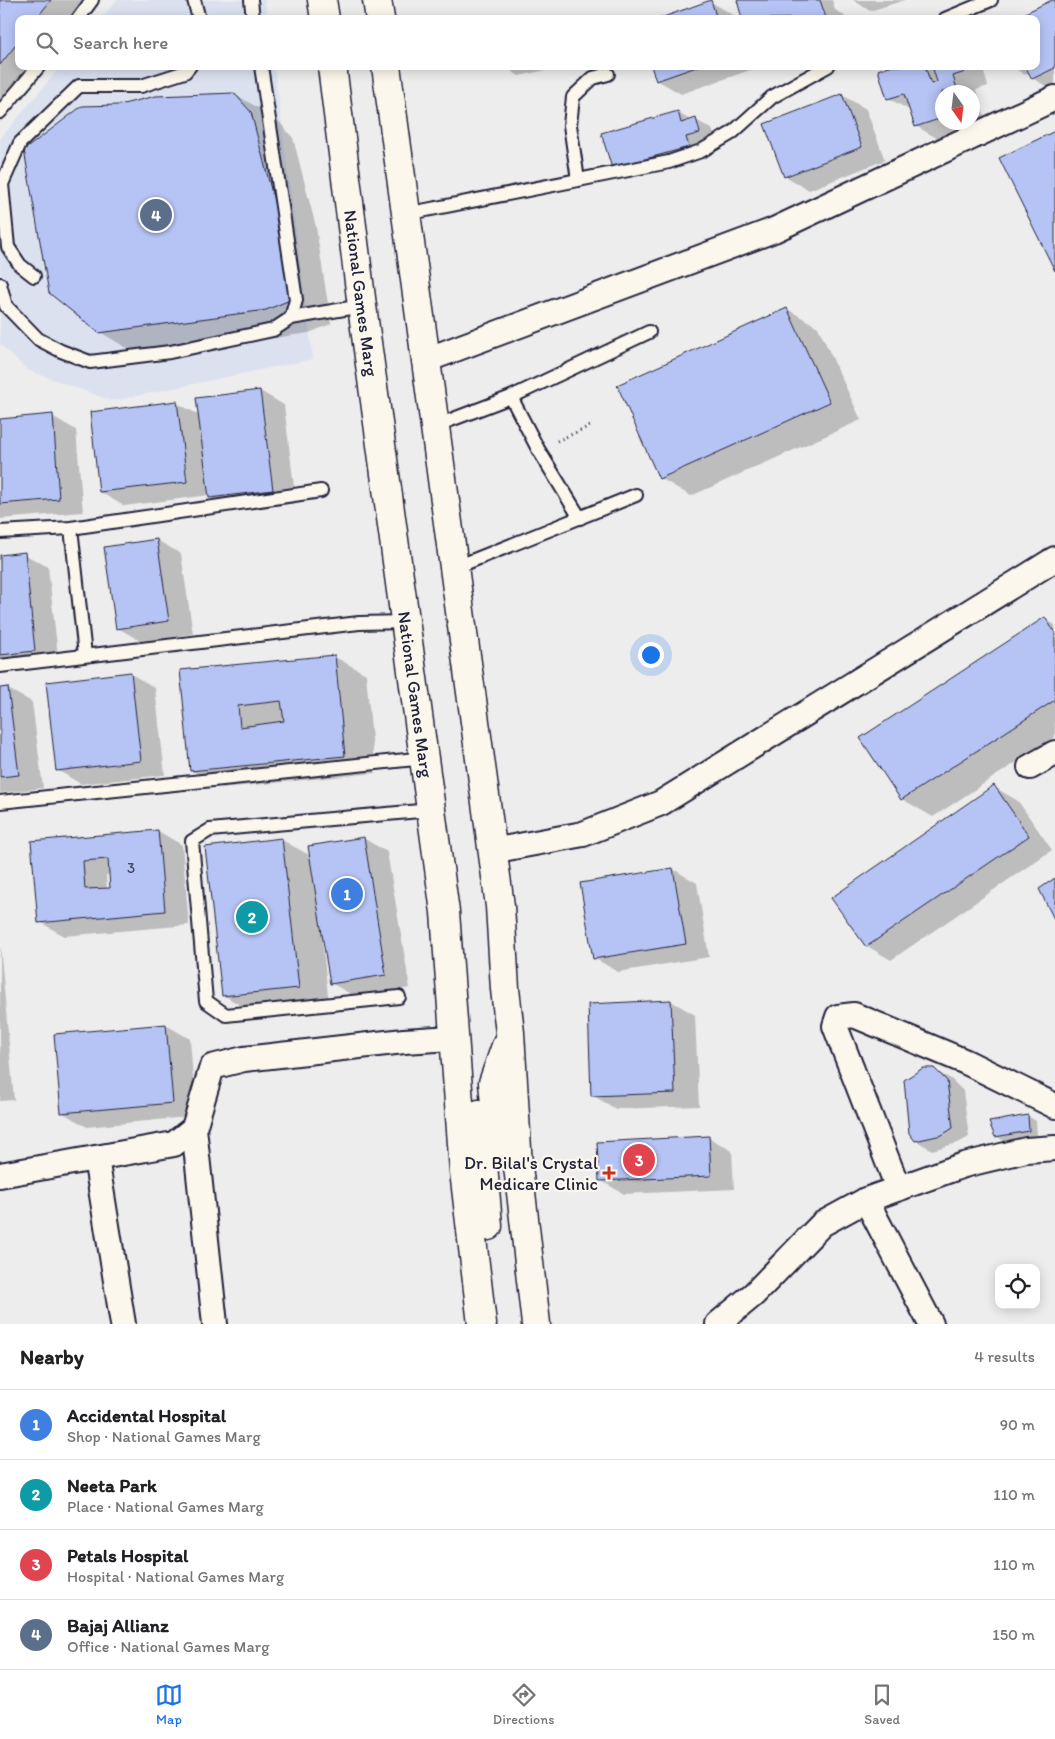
<!DOCTYPE html>
<meta charset="utf-8">
<style>
:root{--surface:#fff;--page:#f2f2f2;--text:#202124;--muted:#757577;--line:#e0e0e0;--accent:#1a73e8}
body{margin:0;font-family:Itim,sans-serif;background:var(--page);color:var(--text)}
.controls{position:absolute;right:15px;bottom:15px;display:grid;overflow:hidden;border-radius:10px;box-shadow:0 2px 12px #0003}
.controls button{width:45px;height:45px;display:grid;place-items:center;padding:0;border:0;border-bottom:1px solid var(--line);background:var(--surface);color:var(--text);font:25px sans-serif}
.compass{position:absolute;left:935px;top:85px;width:45px;height:45px;border-radius:50%;background:var(--surface);box-shadow:0 2px 12px #0003;rotate:166deg}
.you{position:absolute;left:650px;top:654px;width:18px;height:18px;margin:-12px;border:4px solid #fff;border-radius:50%;background:#1a73e8;box-shadow:0 0 0 8px #1a73e833}
.badge{display:grid;place-items:center;width:32px;height:32px;border-radius:50%;background:var(--accent);color:#fff;font-size:16px;font-weight:700}
.pin{position:absolute;translate:-50% -50%;border:2px solid #fff;box-shadow:0 1px 5px #0006}
.list{margin:0;padding:0;list-style:none}
h2{display:flex;justify-content:space-between;align-items:center;height:65px;margin:0;padding:0 20px;font-size:21px}
h2 small{font-size:16px;font-weight:400;color:var(--muted)}
.list li{display:grid;grid-template-columns:32px 1fr auto;gap:15px;align-items:center;box-sizing:border-box;height:70px;padding:0 20px;border-top:1px solid var(--line)}
.list b{display:block;font-size:19px;white-space:nowrap}
.list p{margin:0;font-size:16px;white-space:nowrap;color:var(--muted)}
.list em{font-size:16px;font-style:normal;color:var(--muted)}
.icon{flex:none;width:28px;height:28px;fill:none;stroke:currentColor;stroke-width:2;stroke-linecap:round;stroke-linejoin:round}
.map{position:relative;flex:none;width:1055px;height:1324px;overflow:hidden}
.search{position:absolute;background:var(--surface);box-shadow:0 2px 12px #0003;left:15px;right:15px;top:15px;height:55px;display:flex;align-items:center;gap:12px;box-sizing:border-box;padding:0 18px;border-radius:10px;color:var(--muted);font-size:19px}
.sheet{height:345px;background:var(--surface)}
nav{display:flex;justify-content:space-around;align-items:center;box-sizing:border-box;height:70px;border-top:1px solid var(--line);background:var(--surface);font-size:14px;color:var(--muted)}
nav a{display:grid;justify-items:center;gap:2px}
nav .on{color:var(--accent)}
.map>svg:first-child{display:block}
</style>
<div class="map">
<svg width="1055" height="1324" viewBox="0 0 1055 1324">
<rect width="100%" height="100%" fill="#ededee"/>
<filter id="ink" filterUnits="userSpaceOnUse"><feTurbulence type="fractalNoise" baseFrequency=".02" numOctaves="2"/><feDisplacementMap in="SourceGraphic" scale="10" xChannelSelector="R" yChannelSelector="G"/><feConvolveMatrix kernelMatrix="1 2 1 2 8 2 1 2 1" color-interpolation-filters="sRGB"/></filter>
<g filter="url(#ink)">
<!-- built -->
<g fill="#dce1f0">
<polygon points="117,0 265,0 267,19 101,19"/>
<polygon points="61,66 274,66 313,359 112,401 27,370 0,344 0,139"/>
</g>
<!-- shadow -->
<g fill="#0003" fill-rule="evenodd">
<polygon points="0,0 96,0 81,19 19,19 19,66 44,66 0,122"/>
<polygon points="738,0 832,0 835,10 844,15 845,19 744,19"/>
<polygon points="853,0 905,0 870,11"/>
<polygon points="1055,0 1055,91 1032,78 1030,72 1025,75 1011,66 1036,66"/>
<polygon points="711,2 735,16 736,19 662,19"/>
<polygon points="503,66 565,66 519,76"/>
<polygon points="652,66 752,66 753,69 681,94 657,80"/>
<path d="M893,66h89l6,20 -12,4 11,34 -47,16 -24,-14 -5,-15 -23,-13zM942,92h30v30h-30z"/>
<polygon points="234,94 276,118 293,138 316,227 331,324 309,333 142,357 100,332 119,106"/>
<polygon points="842,95 866,109 885,160 809,190 785,176"/>
<polygon points="678,113 692,121 696,120 712,129 716,142 704,156 629,177 613,168"/>
<polygon points="787,309 818,327 861,420 691,496 660,478"/>
<polygon points="260,391 284,405 296,503 234,511 210,497 210,495 124,506 100,492 177,403 199,415"/>
<polygon points="52,416 76,430 83,512 0,519 0,420"/>
<polygon points="157,540 181,554 193,634 142,642 118,628"/>
<polygon points="24,554 48,567 59,664 0,671 0,556"/>
<polygon points="1045,619 1055,625 1055,737 933,817 902,799"/>
<polygon points="335,657 366,674 375,773 222,788 191,770 182,671"/>
<polygon points="131,674 155,688 165,775 81,784 57,770"/>
<polygon points="8,689 32,702 43,788 0,793 0,690"/>
<polygon points="994,787 1018,801 1052,850 891,960 867,946"/>
<path d="M158,831l24,14 7,80 -125,11 -24,-14 -7,-80zM110,874l1,15h-4l-1,-14z"/>
<polygon points="363,838 387,852 410,988 356,997 331,983 324,939 322,939 329,1005 254,1013 223,995 282,840 311,856"/>
<polygon points="673,869 697,883 709,957 618,972 594,958"/>
<polygon points="0,944 14,1100 0,1101"/>
<polygon points="671,1001 695,1015 699,1106 616,1109 592,1095"/>
<polygon points="166,1025 190,1039 196,1116 87,1127 63,1113"/>
<polygon points="934,1070 951,1079 963,1091 969,1137 958,1143 932,1150 915,1140"/>
<polygon points="1028,1116 1036,1121 1037,1135 1004,1141 996,1136 991,1123"/>
<polygon points="708,1137 732,1151 734,1189 624,1194 600,1180"/>
</g>
<!-- building -->
<g fill="#b6c4f5" stroke="#22223b" fill-rule="evenodd">
<polygon points="0,0 51,0 36,19 19,19 19,41 0,65"/>
<polygon points="711,0 717,19 658,19"/>
<polygon points="737,0 820,0 826,18 742,19"/>
<polygon points="1052,0 1055,0 1055,68 1032,79 1025,66 1036,66 1036,19 1013,19"/>
<polygon points="651,66 699,66 656,81"/>
<polygon points="889,66 925,66 931,84 937,82 932,66 963,66 965,72 953,76 958,92 942,92 942,118 915,127 904,94 887,99 878,70"/>
<polygon points="234,93 251,112 274,201 290,300 266,310 99,333 49,293 24,150 82,106 119,105 156,96"/>
<polygon points="842,94 862,147 784,177 764,124"/>
<polygon points="678,111 681,123 696,118 700,133 686,137 689,147 612,168 601,133"/>
<polygon points="1055,131 1055,271 999,158"/>
<polygon points="787,308 830,402 659,479 617,385"/>
<polygon points="260,390 273,490 209,498 196,398"/>
<polygon points="177,401 187,482 99,492 90,412"/>
<polygon points="53,414 59,499 0,504 0,419"/>
<polygon points="157,539 169,621 116,629 104,547"/>
<polygon points="25,552 35,651 0,655 0,555"/>
<polygon points="1045,617 1055,633 1055,700 901,800 860,738"/>
<path d="M335,655l10,101 -155,15 -10,-101zM281,701l3,20 -44,6 -2,-21z"/>
<polygon points="131,672 141,761 56,771 46,682"/>
<polygon points="8,687 19,775 0,777 0,688"/>
<polygon points="994,785 1029,836 866,947 831,898"/>
<path d="M158,830l7,81 -127,12 -7,-82zM108,859l2,29 -25,1 -2,-28z"/>
<polygon points="364,837 386,975 330,984 308,846"/>
<polygon points="282,838 299,988 222,996 205,847"/>
<polygon points="673,868 686,944 593,959 580,883"/>
<polygon points="1055,878 1055,921 1039,889"/>
<polygon points="671,1000 675,1093 591,1096 588,1004"/>
<polygon points="166,1024 173,1103 61,1113 54,1034"/>
<polygon points="923,1068 934,1068 947,1081 953,1128 942,1135 915,1141 909,1133 904,1080"/>
<polygon points="1028,1115 1029,1131 995,1137 989,1122"/>
<polygon points="709,1136 711,1176 599,1181 597,1142"/>
</g>
<g fill="none" stroke-linecap="round" stroke-linejoin="round">
<defs>
<g id="service">
<polyline points="194,0 199,19"/>
<polyline points="251,0 253,19"/>
<polyline points="78,19 92,0"/>
<polyline points="945,19 991,0"/>
<polyline points="0,112 39,66"/>
<polyline points="578,180 570,125 573,97 593,78 608,74"/>
<polyline points="406,214 669,162 701,151 732,133 772,97 828,66"/>
<polyline points="34,276 20,265 8,247 2,184 20,143 79,86 141,86 185,72 190,66"/>
<polyline points="0,284 6,306 38,339 61,351 90,362 170,352 273,330 291,318 296,300 261,66"/>
<polyline points="291,318 362,306"/>
<polyline points="511,397 538,449 580,518"/>
<polyline points="435,426 511,397 649,332"/>
<polyline points="71,528 85,655"/>
<polyline points="0,532 71,528 321,491"/>
<polyline points="454,568 636,495"/>
<polyline points="0,666 359,623 406,622"/>
<polyline points="0,802 425,758"/>
<polyline points="399,997 226,1015 206,1001 192,841 210,830 431,810"/>
</g>
<g id="minor">
<polyline points="426,360 774,230 1055,98"/>
<polyline points="1030,767 1055,753"/>
<polyline points="492,851 583,834 661,803 1055,559"/>
<polyline points="194,1128 215,1324"/>
<polyline points="96,1158 123,1324"/>
<polyline points="0,1175 174,1144 194,1128 212,1067 244,1059 404,1041 453,1038"/>
<polyline points="898,1188 835,1026 838,1017 854,1015 966,1062 1055,1106"/>
<polyline points="866,1200 931,1324"/>
<polyline points="718,1324 754,1294 822,1224 866,1200 964,1165 1026,1150 1055,1148"/>
</g>
<g id="primary">
<polyline points="322,0 325,19"/>
<polyline points="377,0 380,19"/>
<path id="s1" d="M332,66l30,240 83,606 19,259 18,153"/>
<polyline points="386,66 500,906 505,989 510,1033 518,1166 536,1324"/>
<polyline points="479,1114 488,1226"/>
<polyline points="499,1143 493,1083 506,1046"/>
</g>
</defs>
<!-- service casing -->
<use href="#service" stroke="#22223b" stroke-width="16"/>
<!-- minor casing -->
<use href="#minor" stroke="#22223b" stroke-width="28"/>
<!-- primary casing -->
<use href="#primary" stroke="#22223b" stroke-width="31"/>
<!-- path -->
<polyline stroke="#22223b" stroke-width="3" stroke-dasharray="1 4" stroke-linecap="butt" points="557,441 590,426"/>
<!-- service -->
<use href="#service" stroke="#fbf7ec" stroke-width="12"/>
<!-- minor -->
<use href="#minor" stroke="#fbf7ec" stroke-width="24"/>
<!-- primary -->
<use href="#primary" stroke="#fbf7ec" stroke-width="28"/>
</g>
</g>
<!-- markers -->
<path fill="#c8321e" stroke="#fbf7ec" stroke-width="2" d="M606.5 1165.5h5v5h5v5h-5v5h-5v-5h-5v-5h5z"/>
<g text-anchor="middle" stroke-width="4.5" stroke-linejoin="round" paint-order="stroke">
<!-- number labels -->
<g font-size="15" fill="#474a6a">
<text x="131" y="873">3</text>
</g>
<!-- street labels -->
<g font-size="18" fill="#22223b" stroke="#fbf7ec">
<text dy="6" stroke="none"><textPath href="#s1" startOffset="229">National Games Marg</textPath></text>
<text dy="6" stroke="none"><textPath href="#s1" startOffset="634">National Games Marg</textPath></text>
</g>
<!-- poi labels -->
<g font-size="18" fill="#22223b" stroke="#fbf7ec" text-anchor="end">
<text x="598" y="1169">Dr. Bilal's Crystal<tspan x="598" dy="21">Medicare Clinic</tspan></text>
</g>
</g>
</svg>
<div class="controls">
<button><svg class="icon" aria-label="locate" viewBox="0 0 24 24"><circle cx="12" cy="12" r="6"/><path d="M12 2v4M12 18v4M2 12h4M18 12h4"/></svg></button>
</div>
<svg class="compass" viewBox="-18 -18 36 36"><path d="M0-13l5 13h-10z" fill="#e53935"/><path d="M0 13l5-13h-10z" fill="#757577"/></svg>
<div class="you"></div>
<div class="pin badge" style="left:347px;top:894px;background:#3f7fe0">1</div>
<div class="pin badge" style="left:252px;top:917px;background:#0f9aa8">2</div>
<div class="pin badge" style="left:639px;top:1160px;background:#e0444e">3</div>
<div class="pin badge" style="left:156px;top:215px;background:#5c6f8a">4</div>
<div class="search"><svg class="icon" aria-label="search" viewBox="0 0 24 24"><circle cx="10" cy="10" r="6"/><path d="M15 15l6 6"/></svg>Search here</div>
</div>
<section class="sheet">
<h2>Nearby<small>4 results</small></h2>
<ul class="list">
<li><span class="badge" style="background:#3f7fe0">1</span><div><b>Accidental Hospital</b><p>Shop · National Games Marg</p></div><em>90 m</em></li>
<li><span class="badge" style="background:#0f9aa8">2</span><div><b>Neeta Park</b><p>Place · National Games Marg</p></div><em>110 m</em></li>
<li><span class="badge" style="background:#e0444e">3</span><div><b>Petals Hospital</b><p>Hospital · National Games Marg</p></div><em>110 m</em></li>
<li><span class="badge" style="background:#5c6f8a">4</span><div><b>Bajaj Allianz</b><p>Office · National Games Marg</p></div><em>150 m</em></li>
</ul>
</section>
<nav>
<a class="on"><svg class="icon" aria-label="map" viewBox="0 0 24 24"><path d="M3 6l6-2 6 2 6-2v14l-6 2-6-2-6 2zM9 4v14M15 6v14"/></svg>Map</a>
<a><svg class="icon" aria-label="directions" viewBox="0 0 24 24"><path d="M12 3l9 9-9 9-9-9zM9 14v-3h6M13 9l2 2-2 2"/></svg>Directions</a>
<a><svg class="icon" aria-label="saved" viewBox="0 0 24 24"><path d="M7 4h10v16l-5-4-5 4z"/></svg>Saved</a>
</nav>
